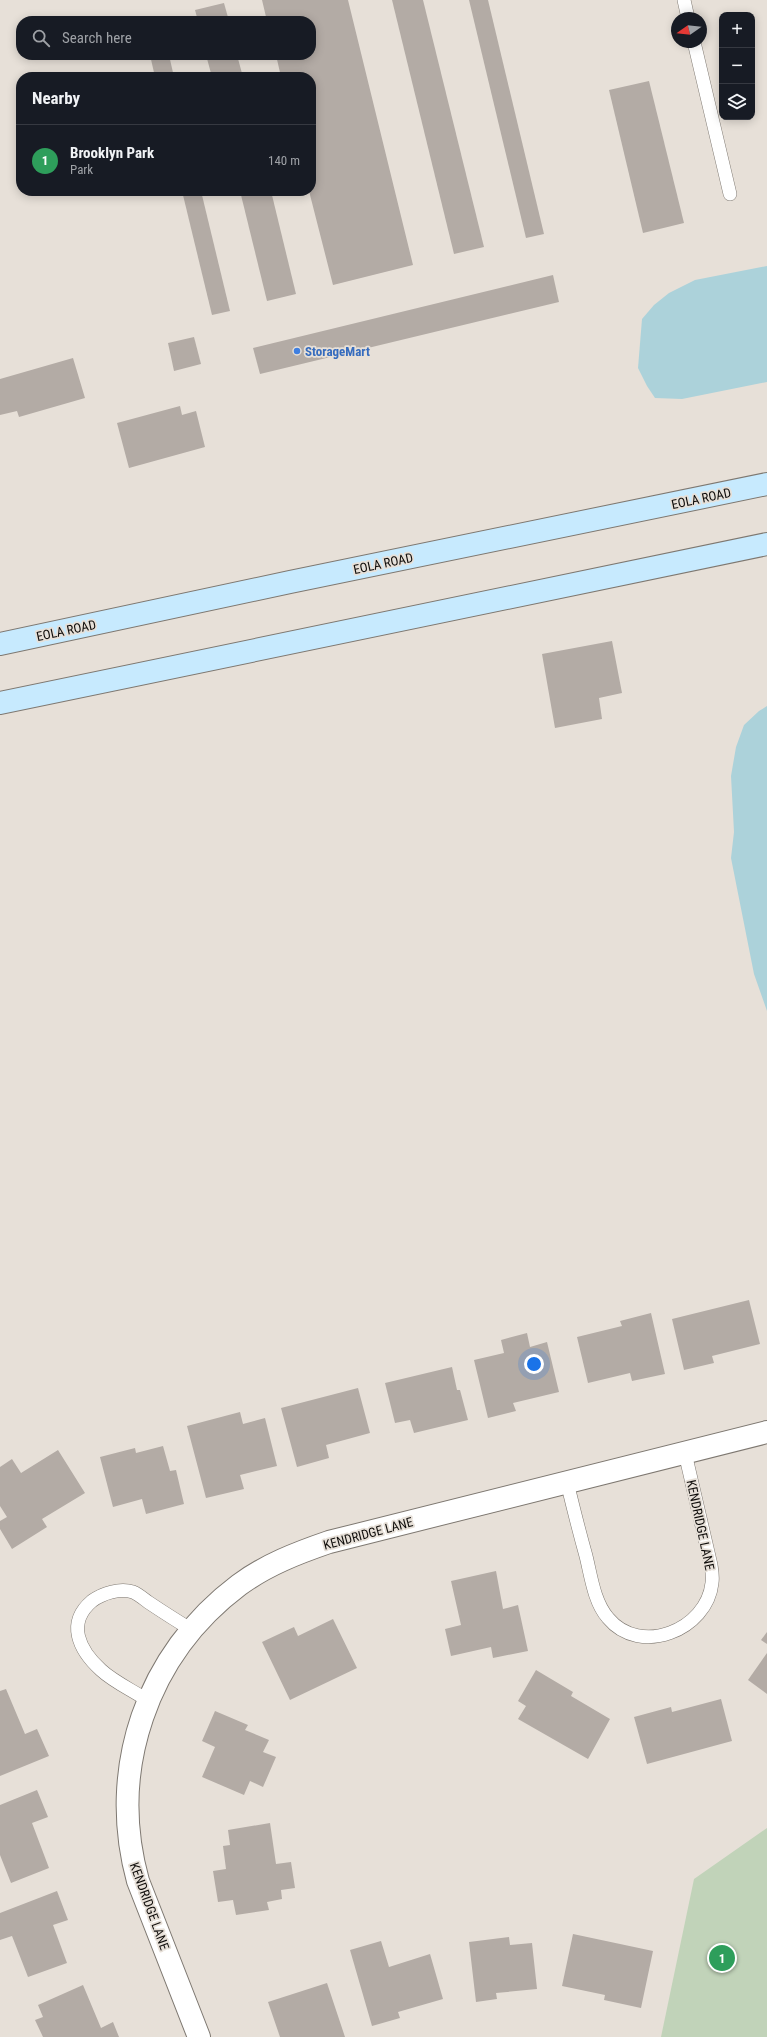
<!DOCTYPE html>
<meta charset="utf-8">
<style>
:root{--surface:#171b24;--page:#20242c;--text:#f1f3f6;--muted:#9ea1a6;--line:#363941;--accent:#db2777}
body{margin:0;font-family:"Roboto Condensed",sans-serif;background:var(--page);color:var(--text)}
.controls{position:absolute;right:12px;top:12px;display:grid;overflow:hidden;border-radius:8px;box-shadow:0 2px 10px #0003}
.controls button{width:36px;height:36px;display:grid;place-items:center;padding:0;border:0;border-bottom:1px solid var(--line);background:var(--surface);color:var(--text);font:20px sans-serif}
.compass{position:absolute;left:671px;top:12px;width:36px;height:36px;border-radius:50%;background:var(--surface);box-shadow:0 2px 10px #0003;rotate:256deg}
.you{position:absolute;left:534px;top:1364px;width:14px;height:14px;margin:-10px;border:3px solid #fff;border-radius:50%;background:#1a73e8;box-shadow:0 0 0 6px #1a73e833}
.badge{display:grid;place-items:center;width:26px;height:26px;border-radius:50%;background:var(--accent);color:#fff;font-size:13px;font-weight:700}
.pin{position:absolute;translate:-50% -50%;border:2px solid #fff;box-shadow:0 1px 4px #0006}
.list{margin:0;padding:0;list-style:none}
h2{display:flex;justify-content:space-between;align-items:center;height:52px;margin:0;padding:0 16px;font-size:17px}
h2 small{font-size:13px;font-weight:400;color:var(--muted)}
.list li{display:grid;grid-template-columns:26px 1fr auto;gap:12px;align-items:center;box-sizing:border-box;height:72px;padding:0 16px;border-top:1px solid var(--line)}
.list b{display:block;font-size:15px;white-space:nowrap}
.list p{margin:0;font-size:13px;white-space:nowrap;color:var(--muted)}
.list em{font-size:13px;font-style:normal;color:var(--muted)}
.icon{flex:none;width:22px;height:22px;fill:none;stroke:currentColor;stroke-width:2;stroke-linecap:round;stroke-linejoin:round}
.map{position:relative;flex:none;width:767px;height:2037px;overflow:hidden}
.search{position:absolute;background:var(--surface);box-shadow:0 2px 10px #0003;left:16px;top:16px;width:300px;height:44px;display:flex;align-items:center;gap:10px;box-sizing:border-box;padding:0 14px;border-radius:16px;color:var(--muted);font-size:15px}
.panel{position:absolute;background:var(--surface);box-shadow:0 2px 10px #0003;left:16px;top:72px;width:300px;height:124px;border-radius:16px}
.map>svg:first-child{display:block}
</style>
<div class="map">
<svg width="767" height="2037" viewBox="0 0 767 2037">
<rect width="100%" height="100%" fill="#e7e0d8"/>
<!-- green -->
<polygon fill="#c1d3b9" points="767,1828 767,2037 661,2037 694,1879"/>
<!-- water -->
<g fill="#acd2da">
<polygon points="767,266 767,382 682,399 655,398 647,386 638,368 642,319 654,305 669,293 695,280"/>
<polygon points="767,706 767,1011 754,974 731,858 734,832 731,776 736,747 744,725 759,711"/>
</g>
<!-- building -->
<g fill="#b3aba5">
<polygon points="262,0 348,0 413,265 333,285 309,191 311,191 311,77 281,77 276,55 311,55 311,21 267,21"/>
<polygon points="392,0 423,0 484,247 454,254"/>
<polygon points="469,0 488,0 544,234 526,238"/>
<polygon points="224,3 229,21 198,21 195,10"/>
<polygon points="150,55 169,55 174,77 155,77"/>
<polygon points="206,55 237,55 243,77 212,77"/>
<polygon points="649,81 684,223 643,233 609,90"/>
<polygon points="182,191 201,191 230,311 212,315"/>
<polygon points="240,191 271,191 296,294 267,301"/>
<polygon points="553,275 559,302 260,374 253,348"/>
<polygon points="194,337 201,364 174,371 168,343"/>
<polygon points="73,358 85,398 19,417 17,411 0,415 0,379"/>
<polygon points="180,406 182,415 196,411 205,447 129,468 117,423"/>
<polygon points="612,641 622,693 599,698 602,719 555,728 542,654"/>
<polygon points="749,1300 760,1344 712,1356 714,1363 684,1370 672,1319"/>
<polygon points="651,1313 665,1374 632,1381 630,1373 588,1383 577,1337 622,1326 620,1321"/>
<polygon points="527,1333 530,1347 547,1342 559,1392 513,1403 516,1411 488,1418 474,1360 504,1353 501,1340"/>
<polygon points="452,1367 457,1390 460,1390 468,1420 414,1433 410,1420 395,1423 385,1383"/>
<polygon points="358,1388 370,1433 326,1445 329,1458 297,1467 281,1408"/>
<polygon points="240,1412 243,1424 265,1418 277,1466 240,1475 244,1489 206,1498 187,1426"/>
<polygon points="163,1446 170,1471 176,1470 184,1504 146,1514 142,1499 113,1507 100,1457 135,1448 136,1453"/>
<polygon points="58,1450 85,1493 42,1519 47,1527 12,1549 0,1529 0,1521 7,1517 0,1506 0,1467 12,1459 21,1473"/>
<polygon points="496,1571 503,1609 518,1605 528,1651 493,1658 491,1647 451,1656 445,1629 461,1625 451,1581"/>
<polygon points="333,1619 357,1668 290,1700 262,1642 294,1627 298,1636"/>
<polygon points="767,1632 767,1644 761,1640"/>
<polygon points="767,1653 767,1694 748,1680"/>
<polygon points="536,1670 573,1692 571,1696 610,1719 588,1759 518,1719 526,1706 518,1701"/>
<polygon points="6,1689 25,1734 37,1729 49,1756 0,1776 0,1691"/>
<polygon points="721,1699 732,1741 647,1764 634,1717 671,1707 672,1712"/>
<polygon points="215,1711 248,1725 245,1730 269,1740 263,1752 276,1757 263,1787 250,1781 244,1795 202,1777 215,1747 202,1741"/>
<polygon points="37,1790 48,1817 32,1823 49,1868 11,1883 0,1855 0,1805"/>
<polygon points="270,1823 276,1864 291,1862 295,1888 281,1890 282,1899 267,1902 269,1910 236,1915 233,1900 218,1902 213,1871 226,1869 223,1846 230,1845 228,1830"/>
<polygon points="57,1891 68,1920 53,1925 67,1963 28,1977 12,1936 0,1940 0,1913"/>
<polygon points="573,1934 653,1951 641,2008 604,2000 605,1995 562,1986"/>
<polygon points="509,1937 510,1945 532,1943 537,1989 496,1993 497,1999 476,2002 469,1942"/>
<polygon points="381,1941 389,1967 430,1954 443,1999 398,2012 400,2018 372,2026 350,1950"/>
<polygon points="327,1983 345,2037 280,2037 268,2002"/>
<polygon points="83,1985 101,2028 113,2022 119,2037 43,2037 35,2020 43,2017 38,2005"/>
</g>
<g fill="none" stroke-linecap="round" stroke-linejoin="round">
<defs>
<g id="lane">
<polyline points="684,0 688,18"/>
<polyline points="694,42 730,194"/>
<path d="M567,1482c6,25 12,49 19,74 5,20 8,46 22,62 32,39 99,12 104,-35 1,-6 0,-12 -1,-18l-26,-112"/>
<path d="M147,1700c-15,-10 -33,-18 -46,-30 -22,-20 -35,-47 -9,-69 11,-8 28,-13 41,-9 5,2 11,7 15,10 15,10 29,19 44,28"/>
</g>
<path id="street" d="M199,2037l-61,-156c-31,-112 9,-227 101,-296 27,-20 58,-32 90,-43l438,-110"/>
<g id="secondary">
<polyline points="0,644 290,582 767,484"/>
<polyline points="0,703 767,544"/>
</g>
</defs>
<!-- lane casing -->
<use href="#lane" stroke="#7e7871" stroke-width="14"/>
<!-- street casing -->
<use href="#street" stroke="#7e7871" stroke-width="24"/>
<!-- secondary casing -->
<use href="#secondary" stroke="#7e7871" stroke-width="24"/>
<!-- lane -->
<use href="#lane" stroke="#fff" stroke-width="13"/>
<!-- street -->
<use href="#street" stroke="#fff" stroke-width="22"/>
<!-- secondary -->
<use href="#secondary" stroke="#c7eafe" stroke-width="22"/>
</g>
<!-- markers -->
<circle fill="#3f7fe0" stroke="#e7e0d8" stroke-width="1.5" cx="297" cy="351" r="4"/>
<g text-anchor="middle" stroke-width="3.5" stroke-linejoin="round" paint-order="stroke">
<!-- shop labels -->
<g font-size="13" font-weight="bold" fill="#366cbe" stroke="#e7e0d8" text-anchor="start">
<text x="305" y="356">StorageMart</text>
</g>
<!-- street labels -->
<g font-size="13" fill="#0e0c0a" stroke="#e7e0d8">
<text transform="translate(701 498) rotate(-12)" y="5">EOLA ROAD</text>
<text transform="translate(383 563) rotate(-12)" y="5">EOLA ROAD</text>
<text transform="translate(66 630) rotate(-12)" y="5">EOLA ROAD</text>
<text transform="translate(701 1525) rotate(78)" y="5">KENDRIDGE LANE</text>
<text transform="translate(368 1533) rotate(-15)" y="5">KENDRIDGE LANE</text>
<text transform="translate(150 1906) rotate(70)" y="5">KENDRIDGE LANE</text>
</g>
</g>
</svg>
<div class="controls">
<button>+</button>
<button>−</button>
<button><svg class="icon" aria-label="layers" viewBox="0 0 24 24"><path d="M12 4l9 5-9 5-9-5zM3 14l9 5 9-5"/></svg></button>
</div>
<svg class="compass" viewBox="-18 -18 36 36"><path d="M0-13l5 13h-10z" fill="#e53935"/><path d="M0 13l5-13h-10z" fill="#9ea1a6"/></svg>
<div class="you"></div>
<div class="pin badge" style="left:722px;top:1958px;background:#2e9e5b">1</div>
<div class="search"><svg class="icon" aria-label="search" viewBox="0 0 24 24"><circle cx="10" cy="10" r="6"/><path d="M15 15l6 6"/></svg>Search here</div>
<section class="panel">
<h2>Nearby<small></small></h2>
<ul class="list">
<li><span class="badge" style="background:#2e9e5b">1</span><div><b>Brooklyn Park</b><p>Park</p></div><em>140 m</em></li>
</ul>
</section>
</div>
